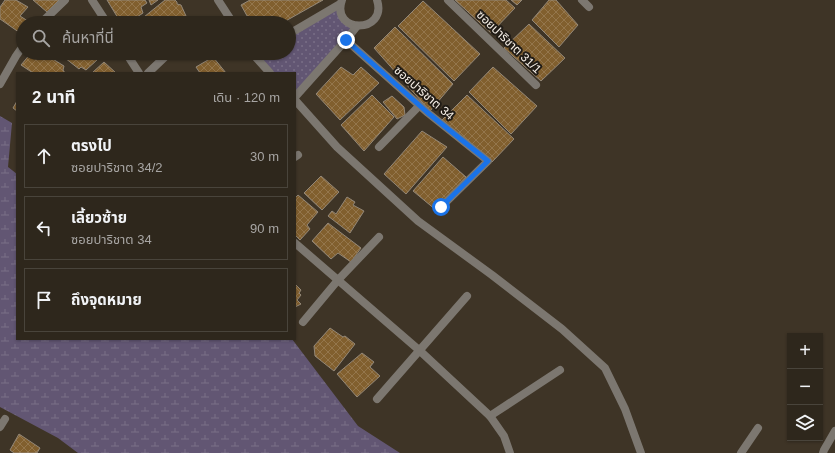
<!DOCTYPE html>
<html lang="th">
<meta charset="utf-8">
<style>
:root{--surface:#2e271c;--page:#3a3329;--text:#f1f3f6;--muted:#a7a5a3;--line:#49443b}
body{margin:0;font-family:Helvetica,"Noto Sans Thai",sans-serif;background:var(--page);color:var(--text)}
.controls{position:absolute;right:12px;bottom:12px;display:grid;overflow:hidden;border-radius:0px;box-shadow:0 1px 3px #0004}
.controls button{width:36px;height:36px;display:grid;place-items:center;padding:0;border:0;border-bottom:1px solid var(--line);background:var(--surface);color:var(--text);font:20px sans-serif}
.stop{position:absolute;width:12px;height:12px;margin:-9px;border:3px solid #1a73e8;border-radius:50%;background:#fff}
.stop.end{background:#1a73e8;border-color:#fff;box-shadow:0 1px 4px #0008}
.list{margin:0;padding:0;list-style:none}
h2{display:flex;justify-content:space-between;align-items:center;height:52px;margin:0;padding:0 16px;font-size:17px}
h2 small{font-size:13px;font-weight:400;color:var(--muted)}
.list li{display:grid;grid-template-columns:26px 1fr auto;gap:12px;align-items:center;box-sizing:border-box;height:64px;margin:0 8px 8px;padding:0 8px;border:1px solid var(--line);border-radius:0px}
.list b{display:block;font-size:15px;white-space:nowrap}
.list p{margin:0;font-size:13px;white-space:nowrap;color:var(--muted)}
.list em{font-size:13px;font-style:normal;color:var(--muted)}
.icon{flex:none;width:22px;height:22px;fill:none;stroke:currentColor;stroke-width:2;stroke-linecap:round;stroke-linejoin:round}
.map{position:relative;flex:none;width:835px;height:453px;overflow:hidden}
.search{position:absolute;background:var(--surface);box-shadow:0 1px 3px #0004;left:16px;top:16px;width:280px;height:44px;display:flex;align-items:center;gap:10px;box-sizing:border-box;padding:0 14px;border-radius:22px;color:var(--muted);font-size:15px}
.panel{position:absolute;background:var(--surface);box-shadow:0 1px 3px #0004;left:16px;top:72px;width:280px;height:268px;border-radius:0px}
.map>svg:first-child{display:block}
</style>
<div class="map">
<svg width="835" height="453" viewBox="0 0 835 453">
<defs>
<pattern id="wetland-marsh" width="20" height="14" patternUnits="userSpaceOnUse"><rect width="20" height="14" fill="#625673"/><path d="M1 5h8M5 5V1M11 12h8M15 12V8" fill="none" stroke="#796f87"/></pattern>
<pattern id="park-dots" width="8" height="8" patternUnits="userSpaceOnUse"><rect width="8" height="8" fill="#625673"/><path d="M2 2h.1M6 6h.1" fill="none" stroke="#796f87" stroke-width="1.8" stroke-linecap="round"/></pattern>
<pattern id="building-cross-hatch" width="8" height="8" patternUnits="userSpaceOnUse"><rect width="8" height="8" fill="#815f2e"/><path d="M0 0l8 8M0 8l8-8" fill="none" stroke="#94764c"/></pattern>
</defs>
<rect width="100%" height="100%" fill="#3e3426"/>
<!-- wetland -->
<polygon fill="url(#wetland-marsh)" points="0,116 12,123 8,167 17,174 17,339 292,339 358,426 400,453 78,453 58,438 0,407"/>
<!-- park -->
<polygon fill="url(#park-dots)" points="338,8 354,28 295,94 295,73 273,73 259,56 263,53 289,53 289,37"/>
<!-- building -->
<g fill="url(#building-cross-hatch)" stroke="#938777">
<polygon points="5,0 16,0 28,7 20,16 31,23 23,23 23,35 0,19 0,7"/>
<polygon points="33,0 59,0 47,12"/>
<polygon points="107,0 145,0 147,3 141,7 143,13 128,23 121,23"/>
<polygon points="149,0 158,0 151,5"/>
<polygon points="165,0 175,0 177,2 177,4 181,5 186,16 177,22 178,23 151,23 144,17"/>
<polygon points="250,0 323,0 282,23 251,23 241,5"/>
<polygon points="455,0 506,0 515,8 491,33"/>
<polygon points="511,0 522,0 517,5"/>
<polygon points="549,0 556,0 578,25 559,47 532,20"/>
<polygon points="423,1 480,54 454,81 398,26"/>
<polygon points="529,24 565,58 541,81 504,48"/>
<polygon points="395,27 453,84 430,111 374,48"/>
<polygon points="31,53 36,53 42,58 48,56 64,66 63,70 65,73 33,73 21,65"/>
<polygon points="65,53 95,53 93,55 97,60 86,70 81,67 79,69 65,58 67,55"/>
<polygon points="213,57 226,73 200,73 196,67"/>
<polygon points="104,62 116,73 92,73"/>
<polygon points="341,67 353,75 361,67 379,83 340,120 316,94"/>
<polygon points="493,67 537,106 511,134 469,92"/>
<polygon points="372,95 394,117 364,151 341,125"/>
<polygon points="467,95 514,139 492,162 442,120"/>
<polygon points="392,96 404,107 405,115 397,119 383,102"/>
<polygon points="17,101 17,111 13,108"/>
<polygon points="422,131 447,147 406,194 384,174"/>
<polygon points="443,157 466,177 436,210 413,191"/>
<polygon points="321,176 339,192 322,210 304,193"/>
<polygon points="298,195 318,212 307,225 310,229 300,240 295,235 295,198"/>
<polygon points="347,197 355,202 353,205 364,211 350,233 328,216 332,211 336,214"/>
<polygon points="328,223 361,248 351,262 338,253 331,259 312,241"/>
<polygon points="295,284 301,290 299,293 301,295 297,300 301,304 295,307"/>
<polygon points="330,328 343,337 345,336 355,344 334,371 315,356 314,346"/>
<polygon points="362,353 374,362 370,367 380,376 357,397 337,374"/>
<polygon points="19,434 40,448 37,453 14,453 10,450"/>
</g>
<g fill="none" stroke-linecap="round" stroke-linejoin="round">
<!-- street -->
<g stroke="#7c7770" stroke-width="8">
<polyline points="92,0 107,23"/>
<polyline points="218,0 233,23"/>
<path d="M342,0c-12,34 46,34 35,0"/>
<polyline points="448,0 536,85"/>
<polyline points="582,0 589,7"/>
<polyline points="41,23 65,0"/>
<polyline points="289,34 340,4"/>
<polyline points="346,40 428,113 488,161 441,207"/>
<polyline points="126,53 139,73"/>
<polyline points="252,53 270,73"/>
<polyline points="148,73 169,53"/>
<polyline points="0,84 16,56 23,46"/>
<polyline points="295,97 346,40 357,26"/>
<polyline points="295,100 337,147 418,221 492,275 562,329 605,368 625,409 641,453"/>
<polyline points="379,147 419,106"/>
<polyline points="295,157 298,155"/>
<polyline points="295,243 419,350 490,416 504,436 510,453"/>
<polyline points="303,322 338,280 379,237"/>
<polyline points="377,399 467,296"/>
<polyline points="490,416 560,370"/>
<polyline points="0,427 5,419"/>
<polyline points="741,453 758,428"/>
<polyline points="823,453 824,450 835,431"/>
</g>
</g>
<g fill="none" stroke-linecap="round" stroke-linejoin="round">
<!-- route -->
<polyline stroke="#1a73e8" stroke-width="5" points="346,40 428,113 488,161 441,207"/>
</g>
<g text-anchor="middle" stroke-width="4" stroke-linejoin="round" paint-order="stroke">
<!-- street labels -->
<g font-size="12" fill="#f8f1e9" stroke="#211c16">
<text transform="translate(509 42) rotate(44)" y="4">ซอยปาริชาต 31/1</text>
<text transform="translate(424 93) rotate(41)" y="4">ซอยปาริชาต 34</text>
</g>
</g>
</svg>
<div class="controls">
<button>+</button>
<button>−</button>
<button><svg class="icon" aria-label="layers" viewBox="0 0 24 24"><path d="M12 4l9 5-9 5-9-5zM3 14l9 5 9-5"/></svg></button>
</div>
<div class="stop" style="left:441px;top:207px"></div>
<div class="stop end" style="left:346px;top:40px"></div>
<div class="search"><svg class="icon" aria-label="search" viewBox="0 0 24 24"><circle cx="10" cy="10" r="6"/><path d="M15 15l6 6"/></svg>ค้นหาที่นี่</div>
<section class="panel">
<h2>2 นาที<small>เดิน · 120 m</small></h2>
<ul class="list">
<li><svg class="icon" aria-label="ahead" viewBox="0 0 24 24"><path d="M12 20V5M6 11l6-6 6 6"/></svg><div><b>ตรงไป</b><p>ซอยปาริชาต 34/2</p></div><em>30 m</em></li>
<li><svg class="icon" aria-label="left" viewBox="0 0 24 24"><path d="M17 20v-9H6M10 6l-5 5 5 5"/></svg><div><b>เลี้ยวซ้าย</b><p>ซอยปาริชาต 34</p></div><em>90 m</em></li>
<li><svg class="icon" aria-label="arrive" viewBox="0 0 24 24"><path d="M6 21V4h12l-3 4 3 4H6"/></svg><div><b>ถึงจุดหมาย</b></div></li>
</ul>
</section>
</div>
